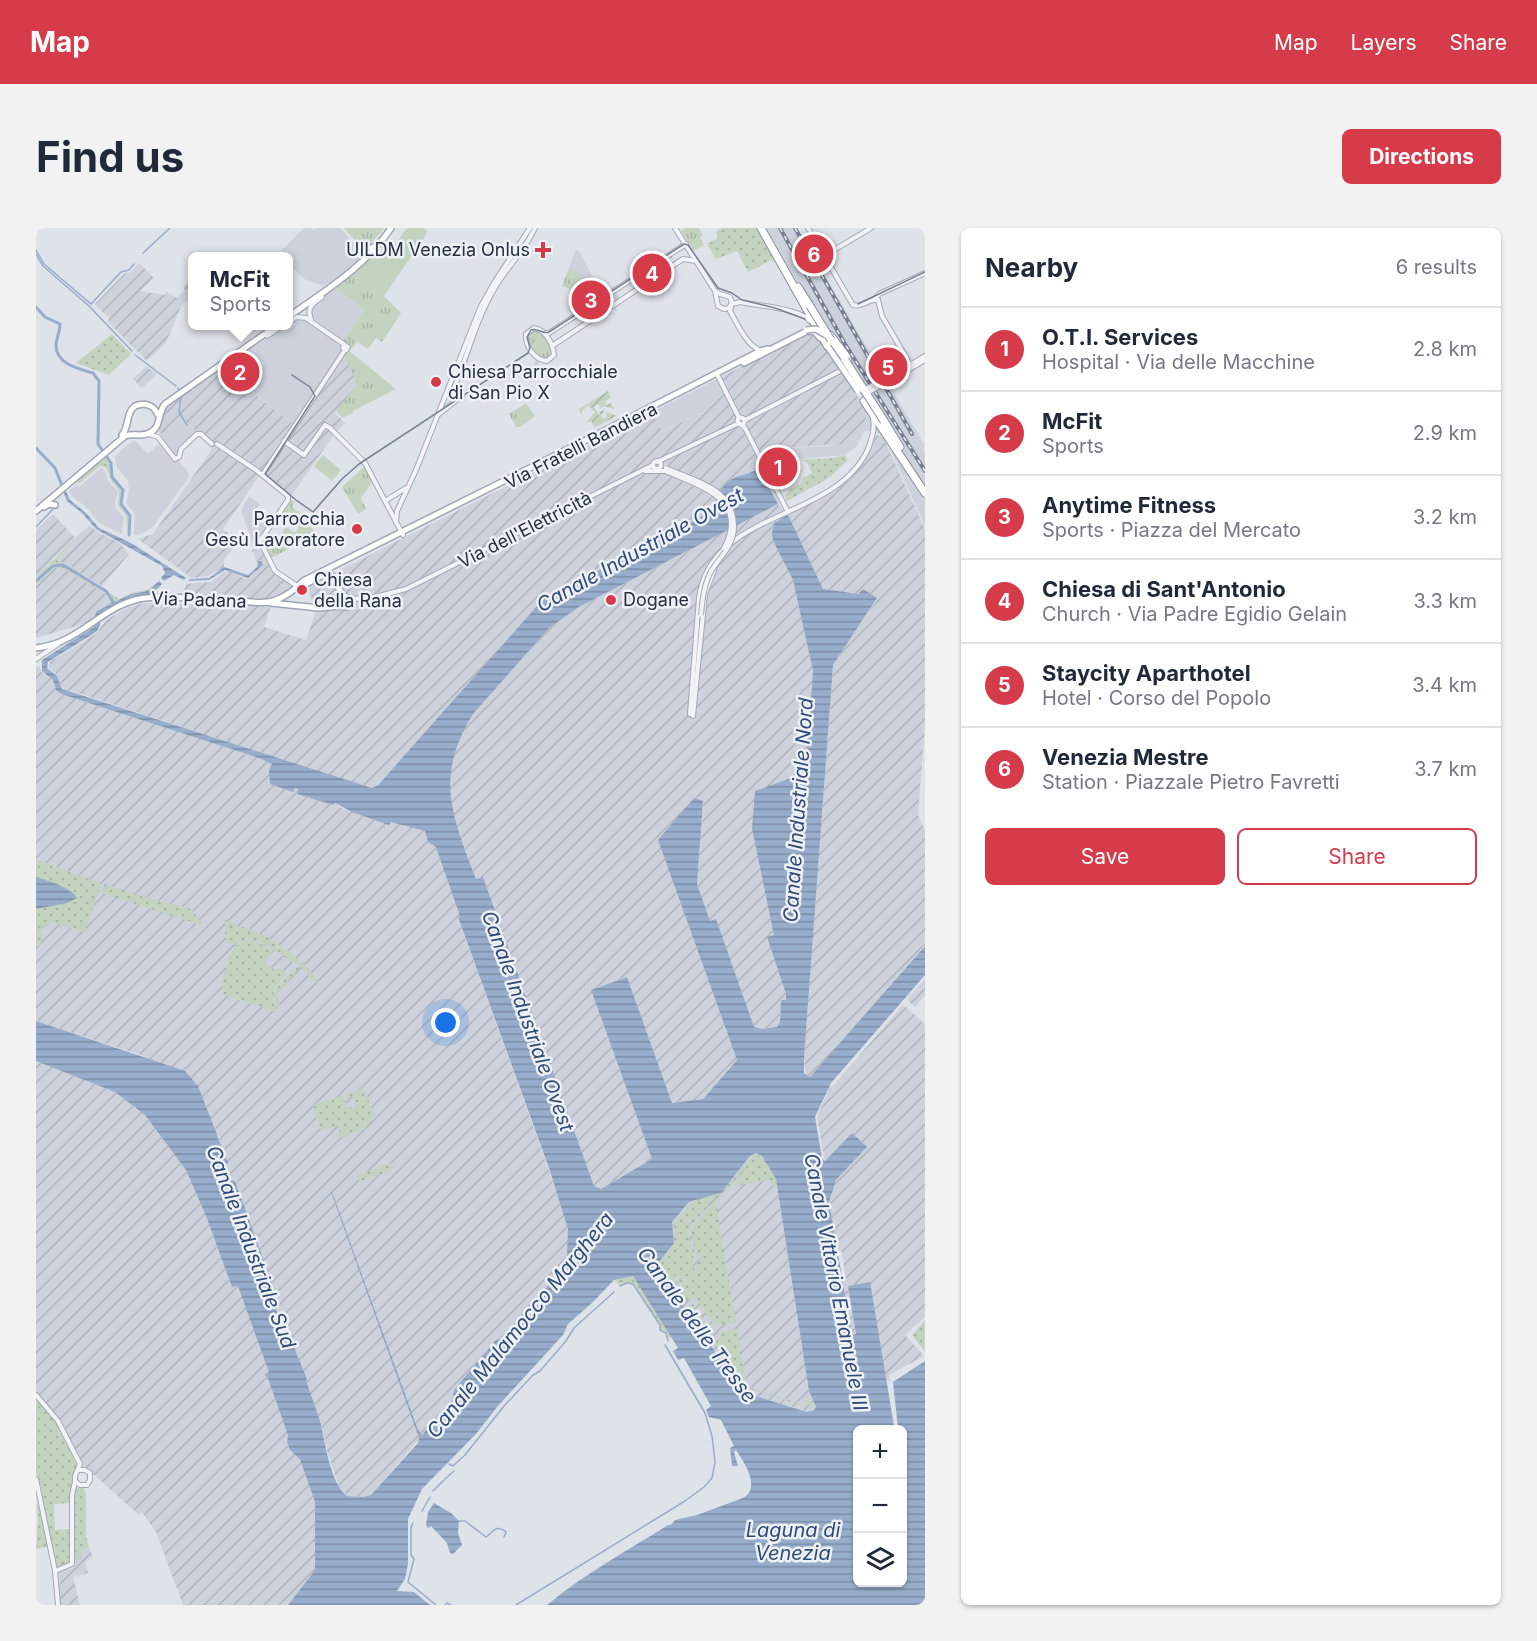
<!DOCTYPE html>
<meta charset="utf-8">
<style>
:root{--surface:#fff;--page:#f2f2f3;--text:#1f2937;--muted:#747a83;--line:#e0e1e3;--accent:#d63b4a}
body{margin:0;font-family:Inter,sans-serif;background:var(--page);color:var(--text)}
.controls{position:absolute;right:18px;bottom:18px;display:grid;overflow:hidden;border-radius:9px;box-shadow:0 2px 4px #0004}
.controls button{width:54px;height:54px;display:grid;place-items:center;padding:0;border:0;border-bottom:2px solid var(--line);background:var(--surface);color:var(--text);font:30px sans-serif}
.you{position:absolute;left:410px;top:795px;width:21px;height:21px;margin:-15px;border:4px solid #fff;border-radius:50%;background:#1a73e8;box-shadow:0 0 0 9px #1a73e833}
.badge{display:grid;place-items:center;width:39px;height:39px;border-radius:50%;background:var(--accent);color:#fff;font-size:20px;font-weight:700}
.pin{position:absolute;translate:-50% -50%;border:3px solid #fff;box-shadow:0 2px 6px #0006}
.popup{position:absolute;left:152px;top:24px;width:105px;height:78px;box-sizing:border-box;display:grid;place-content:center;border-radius:9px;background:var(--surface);filter:drop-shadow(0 2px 4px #0005);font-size:20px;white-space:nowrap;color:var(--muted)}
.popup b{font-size:22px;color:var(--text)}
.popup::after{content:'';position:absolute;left:50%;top:100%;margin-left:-12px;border:12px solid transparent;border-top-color:var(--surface)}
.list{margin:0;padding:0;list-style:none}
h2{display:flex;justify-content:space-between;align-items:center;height:78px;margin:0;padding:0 24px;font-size:26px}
h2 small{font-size:20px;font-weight:400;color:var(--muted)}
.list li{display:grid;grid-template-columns:39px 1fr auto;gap:18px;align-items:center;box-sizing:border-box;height:84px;padding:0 24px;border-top:2px solid var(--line)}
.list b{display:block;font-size:22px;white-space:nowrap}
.list p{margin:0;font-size:20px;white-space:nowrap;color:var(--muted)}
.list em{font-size:20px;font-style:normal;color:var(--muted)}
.actions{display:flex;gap:12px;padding:18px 24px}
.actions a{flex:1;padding:14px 0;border:2px solid var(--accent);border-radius:9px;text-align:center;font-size:21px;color:var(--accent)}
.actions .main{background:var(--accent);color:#fff}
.icon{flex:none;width:33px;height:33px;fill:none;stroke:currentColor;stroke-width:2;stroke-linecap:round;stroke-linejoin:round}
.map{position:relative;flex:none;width:889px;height:1377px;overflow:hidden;border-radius:9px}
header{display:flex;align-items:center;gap:36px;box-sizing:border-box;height:84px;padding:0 30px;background:var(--accent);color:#fff}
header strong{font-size:28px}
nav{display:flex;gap:33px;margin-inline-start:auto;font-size:21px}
.intro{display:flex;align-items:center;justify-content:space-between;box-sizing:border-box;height:144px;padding:0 36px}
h1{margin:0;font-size:42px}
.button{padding:15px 27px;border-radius:9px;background:var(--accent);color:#fff;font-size:21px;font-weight:700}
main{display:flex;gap:36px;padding:0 36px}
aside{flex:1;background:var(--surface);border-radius:9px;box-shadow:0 2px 4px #0004}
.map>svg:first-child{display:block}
</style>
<header>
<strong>Map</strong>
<nav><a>Map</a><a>Layers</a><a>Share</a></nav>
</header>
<div class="intro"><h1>Find us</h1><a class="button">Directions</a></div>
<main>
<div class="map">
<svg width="889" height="1377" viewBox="0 0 889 1377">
<defs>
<pattern id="industrial-furrows" width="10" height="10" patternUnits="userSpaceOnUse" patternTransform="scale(1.5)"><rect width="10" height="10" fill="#ccd1db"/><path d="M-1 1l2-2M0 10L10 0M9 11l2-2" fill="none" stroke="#afb4bd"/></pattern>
<pattern id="grass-dots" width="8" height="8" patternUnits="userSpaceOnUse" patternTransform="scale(1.5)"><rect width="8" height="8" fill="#c3d3bf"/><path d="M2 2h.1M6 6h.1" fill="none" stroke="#a7b5a5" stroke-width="1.8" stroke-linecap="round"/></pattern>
<pattern id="park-tufts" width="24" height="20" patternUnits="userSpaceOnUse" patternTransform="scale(1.5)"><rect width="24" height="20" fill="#c3d3bf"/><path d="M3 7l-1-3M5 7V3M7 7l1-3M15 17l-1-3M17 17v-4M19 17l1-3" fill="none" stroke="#a7b5a5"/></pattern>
<pattern id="garden-furrows" width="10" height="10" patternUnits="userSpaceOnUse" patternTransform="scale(1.5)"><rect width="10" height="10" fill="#c3d3bf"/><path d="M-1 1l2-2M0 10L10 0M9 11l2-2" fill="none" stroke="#a7b5a5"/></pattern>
<pattern id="water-rules" width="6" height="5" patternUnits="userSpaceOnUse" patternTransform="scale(1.5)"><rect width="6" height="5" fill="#97adcb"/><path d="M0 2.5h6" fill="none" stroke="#7b8da6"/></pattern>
</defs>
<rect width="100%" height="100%" fill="#dee2e9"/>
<!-- built -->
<g fill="#ccd1db">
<polygon points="268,0 276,0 278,2 281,0 304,0 320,18 317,22 324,31 308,45 288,58 270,52 252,36 252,28 241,27"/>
<polygon points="730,0 761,0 889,218 887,221 889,224 889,298 849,209 838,203 829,203 820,219 808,227 756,232 757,236 737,247 733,238 731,234 737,233 730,224 730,221 794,218 814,212 827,199 832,187 834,165 773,74"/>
<polygon points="540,22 543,23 557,49 549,53 552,61 543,65 537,71 535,61 526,58"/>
<polygon points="298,59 328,82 307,113 274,88 274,84 279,76"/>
<polygon points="579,63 584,71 586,80 583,75 578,78 581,84 576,79 543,101 519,118 519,127 516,133 503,134 500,142 496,140 500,132 497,129 548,94 543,86 558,76 564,84 575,77 571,70 572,69 576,75 580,73 575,66"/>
<polygon points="258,90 271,92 304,116 306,122 258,196 198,151 195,154 179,149 176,146 214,119 230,112 249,98 252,98"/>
<polygon points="681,151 688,165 670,175 672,179 668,185 660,187 625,204 616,184"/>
<polygon points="148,192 161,204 146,219 142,233 151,242 153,249 116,300 105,306 98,307 99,286 90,275 93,262 92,253 81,239 79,228 98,212 112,226"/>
<polygon points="719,238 728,242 744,275 742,276 736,264 718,243 706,249 699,249"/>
<polygon points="65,240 68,241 72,253 82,263 79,275 80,281 88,289 86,306 63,295 50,279 36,268 33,263 40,257 43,259"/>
<polygon points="213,268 224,276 219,283 234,295 218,319 205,282"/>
</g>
<!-- industrial -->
<g fill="url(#industrial-furrows)">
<polygon points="103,35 118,50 104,63 129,67 131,64 141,70 149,62 147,59 156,49 156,68 145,78 130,115 111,133 72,94 74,87 72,89 59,76 88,46 95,44"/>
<polygon points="773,104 780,106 832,184 827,199 821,207 806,216 730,221 733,227 737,229 737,233 731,234 726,241 718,238 693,254 681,267 675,284 517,366 515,371 339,559 332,560 36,463 28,462 19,446 21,446 13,440 14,434 60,406 70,392 93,379 107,375 235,378 228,399 270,412 279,385 272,358 616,185 626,204 660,187 668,186 666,182 672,179 670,175 688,165 681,151"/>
<polygon points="308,127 322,156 299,185 309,195 297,208 256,267 230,247 223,248 187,301 192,305 188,311 199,318 188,332 188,339 172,348 156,350 102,311 117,306 176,221 174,215 148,192 139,203 137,202 128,211 123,203 129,178 176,146 195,154 198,151 260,198"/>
<polygon points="110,139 121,146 106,160 97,151"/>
<polygon points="840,207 847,209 889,301 889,498 882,587 889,603 889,717 784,840 774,849 770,848 768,830 797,437 841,371 787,361 753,290 741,292 737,300 737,313 757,352 777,443 769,550 755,550 738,707 731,709 750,766 750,772 745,772 744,794 741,799 725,801 718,799 680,692 674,693 661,656 667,573 661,572 622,612 701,832 667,871 636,875 591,749 555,762 616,931 565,961 558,958 447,649 440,651 420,595 415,578 413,559 415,535 421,515 437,486 514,399 524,391 543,379 742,276 751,287 797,263 813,252 826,236 834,223"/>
<polygon points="17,286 39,310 54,297 60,303 83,315 93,326 66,358 28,335 21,334 32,318 14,333 15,335 0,351 0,302"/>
<polygon points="219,321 227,323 239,346 256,357 257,361 246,368 231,372 152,370 148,363 150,356 175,354 188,344 194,343 210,351 214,350 226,337 225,334 221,335 219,330 216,322"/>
<polygon points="25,339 67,364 77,375 61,383 58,393 0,410 0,357 18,340"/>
<polygon points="3,438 7,445 17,452 20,462 25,466 224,530 236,536 257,564 259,560 262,562 261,565 298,577 298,575 302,577 302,579 353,595 362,594 389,603 392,614 400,618 425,688 422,690 526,979 532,1001 532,1026 518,1050 496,1077 489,1083 488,1086 470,1109 459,1113 418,1162 416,1173 335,1267 327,1269 311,1268 303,1258 292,1226 284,1192 249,1098 249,1091 244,1092 237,1072 241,1069 199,953 195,952 190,938 183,909 108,828 0,793 0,440"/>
<polygon points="889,751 889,767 879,779 873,774 872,770"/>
<polygon points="866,778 869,778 889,796 889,1089 869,1107 888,1128 853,1147 854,1153 849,1153 833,1057 812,1058 820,1107 816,1107 807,1053 810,1052 806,1024 800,1021 793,974 800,952 831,919 789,934 781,889 794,858 796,859"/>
<polygon points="0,833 79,864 109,887 150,942 170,988 196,1059 202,1057 234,1144 228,1147 231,1148 252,1207 251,1214 254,1222 264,1230 279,1274 279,1342 252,1377 147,1377 121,1306 106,1284 103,1287 47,1237 24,1192 0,1163"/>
<polygon points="720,925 726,928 740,951 773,1163 780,1179 778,1182 772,1184 707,1164 620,1037 638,1015 636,994 653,974 685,965 714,928"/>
<polygon points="49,1320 53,1320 57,1329 49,1334 52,1345 37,1349 44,1377 24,1377 23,1344 37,1340 37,1332 46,1325"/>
</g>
<!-- grass -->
<g fill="url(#grass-dots)">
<polygon points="687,0 723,0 741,33 738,35 736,32 712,44 701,23 680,31 671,16 682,10 680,3"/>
<polygon points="76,106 95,126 73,147 40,135"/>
<polygon points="809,227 812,232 793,250 751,273 749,268 754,261 766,255 767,250 776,245 771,235 765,232 797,230"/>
<polygon points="68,228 74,236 75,250 86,264 83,276 92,289 91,307 90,288 82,277 83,262 76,254 70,239 64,238 44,255 41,255 42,251"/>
<polygon points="36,313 21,333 33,338 83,371 98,364 111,362 123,353 112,363 98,365 79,374 67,364 25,339 18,340 0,357 0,351 15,335 14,333 19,331"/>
<path d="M0,631l65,25 -16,48 -34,-10 -3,5 -6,-1 -2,6 4,3 -4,11h-4v-37l31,-6 10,-7c-12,-10 -26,-14 -41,-19z"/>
<polygon points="68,656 112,670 155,681 168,698 65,665"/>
<polygon points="189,692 232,709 264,732 260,736 257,735 238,721 216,710 198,716 191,715 189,705"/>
<path d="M214,711l23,11 -8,13 11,8 3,-3 7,5c-12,17 -17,17 -9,39l-53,-17c-6,-14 5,-36 11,-49z"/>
<polygon points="266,734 282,753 279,755 265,739 241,765 244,779 242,779 242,782 238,769 240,760"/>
<polygon points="328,860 338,887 329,901 302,911 304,899 303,898 287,901 285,903 277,877 306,867 312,880 315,879 317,881 321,879 316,868 312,870 313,877 310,867"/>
<path d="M718,926l8,3 11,17 3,11 -3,3 -2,-8 -38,6 16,-23 -25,30 -11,6 -20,26 -4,-7 -2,1 4,7c-9,18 13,30 -4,53l-10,-2 -7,-12 6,12 -6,6 -12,-18 17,-22 -1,-20 17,-20 30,-10z"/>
<polygon points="354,935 358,941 323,954 321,947 336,942 337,944 338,941"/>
<path d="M686,968l-6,7 20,119 -21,4 -20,-29 -10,5 -10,-22 3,-1 7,1 -5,4 -3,-4 -1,1 3,6c12,-9 14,-22 24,-32v-3l-7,7 -5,-29 25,-31z"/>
<polygon points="598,1048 636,1108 634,1111 628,1102 625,1102 625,1098 598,1056 592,1055 584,1057 579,1053 583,1050"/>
<polygon points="657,1076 681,1112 684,1111 685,1104 701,1101 711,1159 768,1177 771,1176 770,1169 771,1168 777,1177 768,1178 708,1159 652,1078"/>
<polygon points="889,1092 889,1124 876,1107"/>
<polygon points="0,1169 16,1187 42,1237 36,1249 38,1256 35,1283 33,1284 33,1275 18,1276 19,1302 33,1301 35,1288 34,1336 19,1342 5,1260 0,1246"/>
<polygon points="44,1259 48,1260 50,1266 50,1308 53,1319 47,1322 44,1330 37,1332 38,1271 40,1261"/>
<polygon points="0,1277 4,1277 12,1319 0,1321 2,1291"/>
</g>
<!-- park -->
<g fill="url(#park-tufts)">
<polygon points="308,0 348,0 329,23"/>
<polygon points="649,0 663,0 667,8 664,9 668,17 658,23 645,3"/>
<polygon points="533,41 543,45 552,61 546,65 548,62 546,59 544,61 542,58 540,60 542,65 537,71 535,61 526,58"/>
<polygon points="319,45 328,55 348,68 365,85 346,114 340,110 332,121 321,114 316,121 313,116 307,113 328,82 298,59"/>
<path d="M497,102c12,2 21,15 19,26l-7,4c-10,-6 -17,-13 -16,-25z"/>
<polygon points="310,123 313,123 360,161 317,183 317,185 306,190 300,183 321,156 308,127"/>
<polygon points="490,175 499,188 484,199 480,199 473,186"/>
<polygon points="328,239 336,254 325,270 330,281 322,286 306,259"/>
<polygon points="254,271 259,274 256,279 264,285 260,291 267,295 270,291 273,292 273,297 281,307 233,331 226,314 229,308 238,315 250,299 259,305 263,300 244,286"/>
</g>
<!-- garden -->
<polygon fill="url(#garden-furrows)" points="572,163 575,170 569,173 571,177 575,175 578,181 568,178 565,180 562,176 558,179 564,188 565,187 563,184 567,182 568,184 565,187 567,191 571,189 570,184 581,188 559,199 555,193 550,195 559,184 552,177 546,183 546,188 543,181"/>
<!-- pitch -->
<g fill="#c3d3bf">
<polygon points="374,0 387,0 391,3 390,7 348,68 328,55 319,45 337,29 340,29 350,17 358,18 370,1"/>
<polygon points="287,227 305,242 296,253 278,238"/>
</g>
<!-- water -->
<g fill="url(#water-rules)" fill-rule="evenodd">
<path d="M718,243l7,2 17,31 -199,103 -29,20 -77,87c-39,64 -21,100 3,165l7,-2 111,309 7,3 51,-30 -61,-169 36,-13 45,126 31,-4 34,-39 -79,-220 36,-42 9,3 -6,83 13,37 6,-2 38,108 8,2 15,-2 3,-5 1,-22h5v-6l-19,-57 7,-2 -22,-107 3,-37 36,-13h14l8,-107 -20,-91 -20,-39 -1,-8 2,-10 13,-8 2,2 34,72 35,5 5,-5 14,9 -44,67 -29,393v15l6,4 115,-131v29l-94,108 -16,34 7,41 3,3 27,-28 15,14 -31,33 -7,22 23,133 4,-1 -8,-48 22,-4 24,144 -5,3 -31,1v152h45v-152l-7,-1 2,-1 -5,-46 32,-21v244h-378c37,-31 80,-54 121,-80h3l4,-5 22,-5 46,-17c18,-10 2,-35 -7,-48l-2,2 4,14h-6l-2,-18 4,-2 -13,-26 -12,-3 -3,-7 5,-4 -27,-48 -6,2 -5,-9 5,-3 -45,-72 -19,4 -21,22 -25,22 -5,11 -66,72 -21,27 -54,55 -14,30v45l-3,15 -8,12 17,1 16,13h-142l27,-35v-68l-15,-43 -10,-9 -3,-8 1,-7 -21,-59 -3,-1 5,-3 -31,-86 -6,1 -26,-71 -20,-46 -41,-55 -30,-23 -79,-31v-40l149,50 13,15 30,77 -2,4 5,13 4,1 42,116 -4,3 7,20 6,-2 -1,8 22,53 -1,1c4,14 10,27 14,41 5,20 10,62 27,75l16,1 8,-2 47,-52 1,-5 -88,-246h1l86,238 4,5 30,-34 2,-11 42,-50 10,-3 23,-32h3l22,-27 13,-20 1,-29 -18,-58 -92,-254 2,-1 -24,-69 -8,-5 -3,-11 -34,-9 -2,3 -37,-13 -17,-9 -2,2 -36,-11 1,-5 -3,-1 -2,4 -23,-8 -1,-14 3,-6 -13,-6 -198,-64 -5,-4 -3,-10 -11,-9v-11l52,-33 1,-12 2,-4 34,-17 17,-3 11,-10 3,3 -11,11 -51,20v11l-4,6 -48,30 -1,6 10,8 5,13 310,99 6,-3 167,-188 6,2 2,-5 158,-82c5,-14 10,-28 25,-35 6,-2 11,-3 18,-6zM720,925l6,3 14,23 33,212 7,16 -2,3 -7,2 -64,-20 -87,-126 18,-23 -2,-21 17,-20 32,-9 29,-37z"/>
<polygon points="29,261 34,272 50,285 63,300 95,315 150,350 148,352 138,347 128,353 125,350 129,345 126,338 60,301 46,285 31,273 27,263"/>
<polygon points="225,333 227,337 212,350 189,342 173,352 152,353 154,351 173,350 188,339 212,347 221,339 222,334"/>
<path d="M0,649c13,4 34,10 41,21l-10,5 -31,6z"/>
<polygon points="398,1275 415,1285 423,1293 422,1305 426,1317 417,1326 414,1325 411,1315 395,1298 392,1300 390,1297 392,1284"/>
</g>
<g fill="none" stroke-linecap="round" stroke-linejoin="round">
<!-- stream -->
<g stroke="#97adcb" stroke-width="1.5">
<polyline points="0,22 8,36 55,76 85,44 93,42 98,36"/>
<polyline points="107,25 134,0"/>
<polyline points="0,26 7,38 53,78 96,123"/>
<polyline points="99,127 140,158"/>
<polyline points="142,160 143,162"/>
<polyline points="145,168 143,184 151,197"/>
<polyline points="0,299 19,279"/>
<polyline points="584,1058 591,1055 597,1056 624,1097 624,1102 630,1105 632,1113"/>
<polyline points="413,1236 417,1238 429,1227 468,1178 497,1147 504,1143 530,1113 538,1100 578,1064"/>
<polyline points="409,1251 418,1243"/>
<polyline points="397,1263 408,1252"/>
<polyline points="386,1283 394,1269"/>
<path d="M423,1293h6l21,16c8,-6 10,-13 20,-5l-2,5"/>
<polyline points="377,1295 375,1299 375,1327 378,1331 372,1354 400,1377"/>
<polyline points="409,1377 411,1375 415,1377"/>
<polyline points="480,1377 649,1273 668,1259 676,1250 679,1234 676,1208 669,1185 629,1117"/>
</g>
<!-- canal -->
<g stroke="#97adcb" stroke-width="3">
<path d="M0,79l9,10 15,7c0,7 -3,13 -4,20 -1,20 23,25 37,29l6,8 -1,63 13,19 1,14 11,13 -2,14 9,12 -1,19"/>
<polyline points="0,220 19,240 27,260"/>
<polyline points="0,353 17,338 27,337 70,363 79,377"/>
</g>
<defs>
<g id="minor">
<polyline points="639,0 679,63 682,78 688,81 693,80 696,75 694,69 684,66 679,63"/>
<path d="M772,0l45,77c9,3 16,-7 25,-5"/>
<polyline points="788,28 835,0"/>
<polyline points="839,71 843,66 889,45"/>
<polyline points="842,72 846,88 871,131 872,138"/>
<path d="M696,76l8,-2c18,4 59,6 70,19"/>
<path d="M695,79l-1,4c7,12 16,33 29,39"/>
<path d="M275,91c-5,-11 2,-16 11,-22"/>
<polyline points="252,94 261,89 270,90 309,117"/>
<path d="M498,100c12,2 19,16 20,27l-7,6c-12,-1 -22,-14 -21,-27z"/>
<polyline points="508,105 513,105 650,16"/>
<polyline points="231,108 246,98"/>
<polygon points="308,117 312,119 310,122 307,120"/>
<polyline points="516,118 647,31 660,33"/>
<polyline points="867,141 889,128"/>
<polyline points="867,145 889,132"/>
<polyline points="682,148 703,190"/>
<path d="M416,170l3,-12c13,-33 22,-69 41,-100 12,-20 29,-36 39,-58"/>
<polyline points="403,186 426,168"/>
<circle cx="705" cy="193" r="3.5"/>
<polyline points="709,192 808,141 812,135"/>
<polyline points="705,196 709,200 752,284"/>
<polyline points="113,206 122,209 139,231 143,229 145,221 161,206 165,206 176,216"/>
<polyline points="248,213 268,227 289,197 294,200 329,235 367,307"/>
<polyline points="181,216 220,242 252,268 252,272 224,313 239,343 261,358"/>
<circle cx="621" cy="237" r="4"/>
<polyline points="621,234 703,195"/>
<polyline points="609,243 629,243"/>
<polyline points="227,246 309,122"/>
<polyline points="349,273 370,260"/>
<polyline points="360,294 361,283 380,242 444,80 458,55 494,0"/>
<polyline points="313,371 335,370 370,361 617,237"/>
<polyline points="0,431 22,416"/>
<path d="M654,486l9,-116c12,-89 136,-76 169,-149 4,-11 7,-20 5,-31"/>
<polyline points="657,488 669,366 678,342"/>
<polyline points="0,1167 22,1193 44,1236 39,1248 39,1253 44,1257 51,1257 54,1252 54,1245 49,1242 43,1242"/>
<polyline points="0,1251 19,1343 22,1377"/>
<polyline points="19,1343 36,1336 36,1267 39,1254"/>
</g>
<g id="major">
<polyline points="327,24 330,25 337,19"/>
<path d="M252,89c38,-27 77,-50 103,-89"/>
<polyline points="797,116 809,132"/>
<polyline points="708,135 771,103 779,104 784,110"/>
<path d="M86,207c8,-9 3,-21 13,-29 10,-4 19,-1 23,9"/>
<polyline points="8,279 13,276 19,277"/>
<path d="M0,283l89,-75c8,-3 17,1 24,-3 13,-5 8,-20 16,-29l111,-78"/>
<polyline points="264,359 287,347"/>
<polyline points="235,375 283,380 303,378 311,379 314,376 313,371 306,366 293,344"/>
<path d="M0,420c42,-4 65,-41 103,-49 27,-5 73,1 102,2 10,1 22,3 32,0 13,-4 21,-11 30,-20l285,-142 172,-88 8,-2"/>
</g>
<g id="highway">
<polyline points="725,0 792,119"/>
<polyline points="762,59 774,78"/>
<polyline points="794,107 811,129 812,135"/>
<polyline points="828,173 889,265"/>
<polyline points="848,193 864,219"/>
</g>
</defs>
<!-- minor casing -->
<use href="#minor" stroke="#a3a9b3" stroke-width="6"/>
<!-- major casing -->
<use href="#major" stroke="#9da5b5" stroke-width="8"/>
<!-- highway casing -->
<use href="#highway" stroke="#858ea0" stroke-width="9"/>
<!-- minor -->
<use href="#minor" stroke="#f1f3f7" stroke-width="4"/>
<!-- major -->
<use href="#major" stroke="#fff" stroke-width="5"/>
<!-- highway -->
<use href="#highway" stroke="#fff" stroke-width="7"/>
<!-- tram -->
<g stroke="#778093" stroke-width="1.5">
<polyline points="822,76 889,44"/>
<path d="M256,147l18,12 5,9 -50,78 31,26 17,12 29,-33 17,-15 169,-111 2,-5 -3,-11 4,-7c7,-3 11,5 18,2l135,-88 4,1 30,43 14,5 10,7 33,8 30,11"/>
</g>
<defs>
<g id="rail">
<polyline points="744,0 809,116 889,243"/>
<polyline points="759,0 876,206"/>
</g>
</defs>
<!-- rail casing -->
<use href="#rail" stroke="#778093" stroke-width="4"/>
<!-- rail -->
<use href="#rail" stroke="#eef1f6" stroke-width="1.5" stroke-dasharray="4.5" stroke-linecap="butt"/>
<defs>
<g id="minor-bridge">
<polyline points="828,162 867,141"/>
<polyline points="833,164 867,145"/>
<path d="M630,240c15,7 33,12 47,21 20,12 27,38 15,58 -6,11 -16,19 -20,31 -5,12 -6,24 -7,37"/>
<path d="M629,243c35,15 85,28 59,77"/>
</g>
<g id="major-bridge">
<polyline points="770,102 780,101 790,107"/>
<polyline points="792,119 822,163"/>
</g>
<g id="highway-bridge">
<polyline points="774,78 795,112"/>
<polyline points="809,132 848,193"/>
</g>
</defs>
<!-- minor-bridge casing -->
<use href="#minor-bridge" stroke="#a3a9b3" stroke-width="6" stroke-linecap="butt"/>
<!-- major-bridge casing -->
<use href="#major-bridge" stroke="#9da5b5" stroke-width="8" stroke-linecap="butt"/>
<!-- highway-bridge casing -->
<use href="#highway-bridge" stroke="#858ea0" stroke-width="9" stroke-linecap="butt"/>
<!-- minor-bridge -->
<use href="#minor-bridge" stroke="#f1f3f7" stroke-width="4"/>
<!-- major-bridge -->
<use href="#major-bridge" stroke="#fff" stroke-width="5"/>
<!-- highway-bridge -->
<use href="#highway-bridge" stroke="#fff" stroke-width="7"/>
</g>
<!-- markers -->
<g fill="#d63b4a" stroke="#eef1f6" stroke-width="2">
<path d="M504 13h6v6h6v6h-6v6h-6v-6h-6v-6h6z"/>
<circle cx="400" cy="154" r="6"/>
<circle cx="321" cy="301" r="6"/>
<circle cx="266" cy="362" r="6"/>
<circle cx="575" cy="372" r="6"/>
</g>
<g text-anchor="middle" stroke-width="5" stroke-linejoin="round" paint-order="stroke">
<!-- poi labels -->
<g font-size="18" fill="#262f41" stroke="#eef1f6" text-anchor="start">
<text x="494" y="28" text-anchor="end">UILDM Venezia Onlus</text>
<text x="412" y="150">Chiesa Parrocchiale<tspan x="412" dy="21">di San Pio X</tspan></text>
<text x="309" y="297" text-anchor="end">Parrocchia<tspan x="309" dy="21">Gesù Lavoratore</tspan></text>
<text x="278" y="358">Chiesa<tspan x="278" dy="21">della Rana</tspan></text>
<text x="587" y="378">Dogane</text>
</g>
<!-- street labels -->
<g font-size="18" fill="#262f41" stroke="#eef1f6">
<text transform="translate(545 218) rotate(-27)" y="6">Via Fratelli Bandiera</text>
<text transform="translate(489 302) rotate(-27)" y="6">Via dell'Elettricità</text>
<text transform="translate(163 372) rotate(2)" y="6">Via Padana</text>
</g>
<!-- water labels -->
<g font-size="20" font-style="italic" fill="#2e4b77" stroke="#eef1f6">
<text transform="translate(604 322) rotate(-29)" y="7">Canale Industriale Ovest</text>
<text transform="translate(762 582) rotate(-86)" y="7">Canale Industriale Nord</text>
<text transform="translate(492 793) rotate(70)" y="7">Canale Industriale Ovest</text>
<text transform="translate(215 1019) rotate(69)" y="7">Canale Industriale Sud</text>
<text transform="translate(800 1054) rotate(79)" y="7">Canale Vittorio Emanuele III</text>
<text transform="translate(484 1097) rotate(-51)" y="7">Canale Malamocco Marghera</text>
<text transform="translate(661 1097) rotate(54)" y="7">Canale delle Tresse</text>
<text x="757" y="1309">Laguna di<tspan x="757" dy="23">Venezia</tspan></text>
</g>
</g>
</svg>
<div class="controls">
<button>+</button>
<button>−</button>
<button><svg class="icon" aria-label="layers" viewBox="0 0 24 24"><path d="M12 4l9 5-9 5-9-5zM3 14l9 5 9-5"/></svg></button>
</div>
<div class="you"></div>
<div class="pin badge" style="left:742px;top:239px">1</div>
<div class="pin badge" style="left:204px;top:144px">2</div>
<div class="popup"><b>McFit</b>Sports</div>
<div class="pin badge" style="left:555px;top:72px">3</div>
<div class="pin badge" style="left:616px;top:45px">4</div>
<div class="pin badge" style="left:852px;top:139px">5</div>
<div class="pin badge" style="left:778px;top:26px">6</div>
</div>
<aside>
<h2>Nearby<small>6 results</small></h2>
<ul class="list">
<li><span class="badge">1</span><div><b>O.T.I. Services</b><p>Hospital · Via delle Macchine</p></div><em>2.8 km</em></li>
<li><span class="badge">2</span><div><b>McFit</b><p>Sports</p></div><em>2.9 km</em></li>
<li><span class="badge">3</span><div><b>Anytime Fitness</b><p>Sports · Piazza del Mercato</p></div><em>3.2 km</em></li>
<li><span class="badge">4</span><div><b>Chiesa di Sant'Antonio</b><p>Church · Via Padre Egidio Gelain</p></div><em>3.3 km</em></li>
<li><span class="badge">5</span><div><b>Staycity Aparthotel</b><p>Hotel · Corso del Popolo</p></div><em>3.4 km</em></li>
<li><span class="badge">6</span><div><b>Venezia Mestre</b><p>Station · Piazzale Pietro Favretti</p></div><em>3.7 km</em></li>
</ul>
<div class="actions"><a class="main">Save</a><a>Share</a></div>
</aside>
</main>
